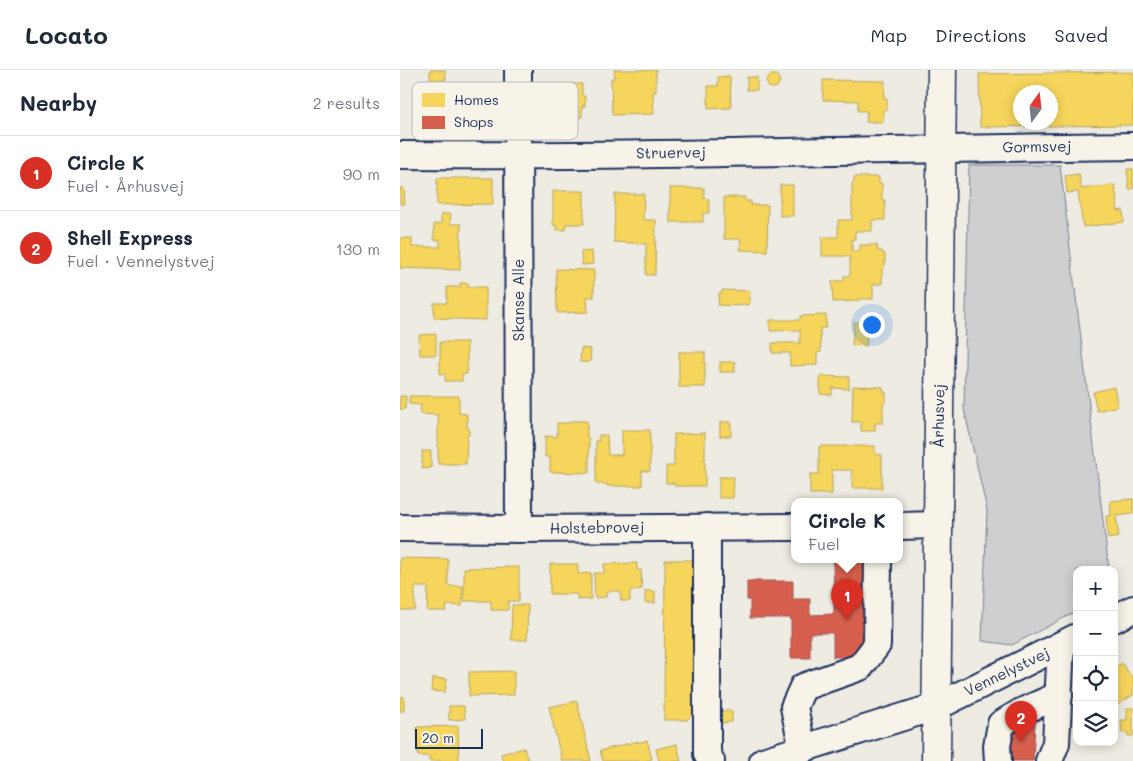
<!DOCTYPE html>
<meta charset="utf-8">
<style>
:root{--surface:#fff;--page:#f6f6f7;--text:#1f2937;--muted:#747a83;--line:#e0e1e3;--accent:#d93025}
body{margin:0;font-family:Mali,sans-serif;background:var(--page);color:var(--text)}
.controls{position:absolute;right:15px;bottom:15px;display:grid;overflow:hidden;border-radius:10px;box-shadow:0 2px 12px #0003}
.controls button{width:45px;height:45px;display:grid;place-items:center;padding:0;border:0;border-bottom:1px solid var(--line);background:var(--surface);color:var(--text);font:25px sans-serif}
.compass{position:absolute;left:613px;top:15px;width:45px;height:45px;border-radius:50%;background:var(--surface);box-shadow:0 2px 12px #0003;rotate:15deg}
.scale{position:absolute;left:15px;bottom:12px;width:68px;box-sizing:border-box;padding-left:5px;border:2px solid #1b2f5e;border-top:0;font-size:14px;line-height:18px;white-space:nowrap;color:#1b2f5e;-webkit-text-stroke:4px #f7f3e8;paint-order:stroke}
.you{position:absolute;left:471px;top:254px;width:18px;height:18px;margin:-12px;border:4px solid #fff;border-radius:50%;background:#1a73e8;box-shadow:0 0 0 8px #1a73e833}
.badge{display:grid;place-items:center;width:32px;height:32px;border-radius:50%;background:var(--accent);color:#fff;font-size:16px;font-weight:700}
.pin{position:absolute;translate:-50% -41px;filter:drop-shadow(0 1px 2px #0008)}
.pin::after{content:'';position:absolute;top:26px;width:18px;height:15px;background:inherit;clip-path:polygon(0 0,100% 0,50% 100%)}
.popup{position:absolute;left:391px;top:428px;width:112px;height:65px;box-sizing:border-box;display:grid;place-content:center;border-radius:10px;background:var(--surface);filter:drop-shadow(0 1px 4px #0005);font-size:16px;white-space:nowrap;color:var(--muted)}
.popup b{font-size:19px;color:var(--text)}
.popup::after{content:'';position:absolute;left:50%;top:100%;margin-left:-10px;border:10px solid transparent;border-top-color:var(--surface)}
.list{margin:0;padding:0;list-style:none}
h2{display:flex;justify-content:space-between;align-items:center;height:65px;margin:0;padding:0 20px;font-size:21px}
h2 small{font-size:16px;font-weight:400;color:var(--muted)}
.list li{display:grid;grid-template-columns:32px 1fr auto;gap:15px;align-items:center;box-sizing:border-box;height:75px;padding:0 20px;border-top:1px solid var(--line)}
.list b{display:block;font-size:19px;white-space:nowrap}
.list p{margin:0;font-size:16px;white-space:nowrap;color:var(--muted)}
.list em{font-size:16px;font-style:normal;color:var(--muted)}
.icon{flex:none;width:28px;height:28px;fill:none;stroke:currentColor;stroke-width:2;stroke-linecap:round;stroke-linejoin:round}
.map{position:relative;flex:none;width:733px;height:691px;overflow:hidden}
header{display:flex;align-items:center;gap:30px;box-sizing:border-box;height:70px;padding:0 25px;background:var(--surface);border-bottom:1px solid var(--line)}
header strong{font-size:24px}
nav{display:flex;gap:28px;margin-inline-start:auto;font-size:18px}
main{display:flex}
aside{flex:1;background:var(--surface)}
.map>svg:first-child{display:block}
</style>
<header>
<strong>Locato</strong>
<nav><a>Map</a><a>Directions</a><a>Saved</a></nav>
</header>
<main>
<aside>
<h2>Nearby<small>2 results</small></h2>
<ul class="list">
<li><span class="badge">1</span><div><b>Circle K</b><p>Fuel · Århusvej</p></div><em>90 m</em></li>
<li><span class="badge">2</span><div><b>Shell Express</b><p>Fuel · Vennelystvej</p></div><em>130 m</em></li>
</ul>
</aside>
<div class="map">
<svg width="733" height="691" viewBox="0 0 733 691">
<rect width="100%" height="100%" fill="#eeebe2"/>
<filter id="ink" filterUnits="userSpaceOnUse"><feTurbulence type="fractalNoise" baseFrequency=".02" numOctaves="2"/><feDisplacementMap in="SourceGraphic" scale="10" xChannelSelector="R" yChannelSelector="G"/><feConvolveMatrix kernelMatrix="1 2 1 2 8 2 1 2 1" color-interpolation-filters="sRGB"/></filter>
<g filter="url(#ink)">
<!-- green -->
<polygon fill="#cfcfcf" stroke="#757f96" points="569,95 660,95 709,500 677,500 677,541 612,575 582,571 587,440 564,339"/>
<!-- homes -->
<g fill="#f6d55c" stroke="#b4a35d" fill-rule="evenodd">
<polygon points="30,0 45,0 46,10 30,10"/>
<polygon points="214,0 256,0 256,22 253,22 254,44 212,45 211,8 215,8"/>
<path d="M733,2v53l-153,2 -1,-53zM620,22h30v30h-30z"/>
<polygon points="370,5 377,5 380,12 376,18 369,18 366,11"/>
<polygon points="330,6 331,38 308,39 308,16 318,16 318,7"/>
<rect x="347" y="7" width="10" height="13"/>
<polygon points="423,10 485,11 484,28 487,28 487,39 485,39 483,42 483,52 466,52 467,41 458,41 458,31 423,30"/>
<polygon points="153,14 182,14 182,26 185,26 185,36 182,36 182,47 153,47"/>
<polygon points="56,15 85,15 85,46 48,45 48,30 56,30"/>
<rect x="68" y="52" width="13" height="11"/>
<polygon points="727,99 733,99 733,119 729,119"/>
<polygon points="679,104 681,119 715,115 718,141 723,140 724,152 683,157 678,122 667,123 665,106"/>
<polygon points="454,107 479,107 479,113 482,113 482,130 485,130 485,150 472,150 472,161 455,161 455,169 452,169 452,181 460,181 460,175 477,175 478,181 482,181 483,184 485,184 485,196 482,199 482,214 473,214 473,229 458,229 458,231 433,232 432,211 444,211 444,206 450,206 450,186 422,186 422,167 438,167 438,150 452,150 452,113 454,113"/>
<polygon points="37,108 93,108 93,134 37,135"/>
<rect x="380" y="115" width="13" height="31"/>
<polygon points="0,118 4,118 5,134 0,134"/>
<polygon points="270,118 304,118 304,128 309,129 309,143 303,143 303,152 270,152"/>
<polygon points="153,121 184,121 184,154 166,154 166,160 156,160 156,155 153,155"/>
<polygon points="215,124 244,124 243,150 256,150 255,205 246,205 246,174 214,172"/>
<polygon points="324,127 345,127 345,131 351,131 351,135 368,135 367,181 340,180 341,169 324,169"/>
<polygon points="41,144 51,144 50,154 61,154 60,200 0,198 0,168 12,168 12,177 40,177 40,170 34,170 34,154 41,154"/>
<polygon points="192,181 193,194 182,195 181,182"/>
<polygon points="156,199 194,200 194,227 187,227 188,242 157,243"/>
<polygon points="60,213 68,213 68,217 86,217 86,250 34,248 34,233 47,233 47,217 60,217"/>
<polygon points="322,220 350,221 349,235 341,234 340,236 318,235 319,223 322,223"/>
<polygon points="426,245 426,258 420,258 421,282 417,283 417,295 390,296 390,283 372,283 372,273 400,273 400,260 370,261 370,250 400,250 400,246"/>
<polygon points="454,252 468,253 466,276 452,275"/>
<polygon points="36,264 36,285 20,285 19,265"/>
<polygon points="40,272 67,272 67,304 62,304 62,311 45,311 45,304 40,304"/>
<polygon points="181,278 191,279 190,292 180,292"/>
<rect x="279" y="282" width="26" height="35"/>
<rect x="320" y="292" width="15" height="10"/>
<polygon points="420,306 449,307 449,319 432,318 432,325 420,324"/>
<polygon points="453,316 483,317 483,320 486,323 486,331 483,334 483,353 475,353 475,361 461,361 461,352 452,352"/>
<polygon points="714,317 718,336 697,341 693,322"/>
<polygon points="0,326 6,326 5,339 0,339"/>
<polygon points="9,326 59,326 59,343 67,344 67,358 69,358 69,365 67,365 66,394 38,394 38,345 20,344 21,335 9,334"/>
<polygon points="170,351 187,351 187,368 189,368 189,403 150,402 150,387 145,387 145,366 157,367 157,353 170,353"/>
<rect x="320" y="352" width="11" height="14"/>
<polygon points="222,360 250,360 250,401 242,401 242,416 207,416 207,414 196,414 196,370 199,371 199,365 207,365 208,385 222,385"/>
<polygon points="305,363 305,416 274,416 274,413 266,413 266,396 274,396 274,364"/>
<polygon points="419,376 475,376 475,384 482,385 482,418 452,418 452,400 432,400 432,424 410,424 410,404 419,404"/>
<polygon points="22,381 31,381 31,398 22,399"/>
<polygon points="319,407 334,407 333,428 319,428"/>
<polygon points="733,429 733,444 716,446 719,467 708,469 706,446 711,446 710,431"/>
<polygon points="0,488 48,489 48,516 63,516 62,536 47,535 46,541 27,541 28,517 15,517 15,540 0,540"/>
<polygon points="265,490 298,490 297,640 287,650 264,650"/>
<polygon points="237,493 237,500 241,500 242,519 230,521 230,531 221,531 220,521 206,521 206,527 195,528 194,503 204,503 204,494"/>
<polygon points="150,494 178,494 178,504 191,503 191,529 177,530 177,524 150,524"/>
<polygon points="119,497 119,531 108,531 108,540 91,540 91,531 64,531 64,498"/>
<rect x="245" y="521" width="10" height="12"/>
<polygon points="112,535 128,535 127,570 111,570"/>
<polygon points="722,593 733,609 733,625 714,637 714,598"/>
<polygon points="114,601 114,625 69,626 69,602"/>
<polygon points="32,608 47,609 45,622 31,621"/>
<rect x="0" y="627" width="4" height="14"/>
<polygon points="177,631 191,691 162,691 149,637"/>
<polygon points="49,636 64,636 65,649 49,650"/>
<polygon points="727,638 733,638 733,666 728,666 728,663 722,663 721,650 727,650"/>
<polygon points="321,641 332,641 332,652 321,653"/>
<polygon points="58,656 59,691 29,691 29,686 18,686 17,657"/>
<polygon points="247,670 252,689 245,691 203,691 200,681 238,671 238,673"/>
<polygon points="277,674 281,691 259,691 256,679"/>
<polygon points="124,678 128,690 130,689 131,691 103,691 101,684"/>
</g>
<!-- shops -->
<g fill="#d6604d" stroke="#9e5152">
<polygon points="433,489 466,489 466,587 433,587 433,563 410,563 410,588 391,588 391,548 350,548 350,530 347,530 347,511 393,511 393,529 410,529 410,545 434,544"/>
<polygon points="609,652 635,652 633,691 607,691"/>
</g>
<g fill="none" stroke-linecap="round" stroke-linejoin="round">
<defs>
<g id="minor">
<polyline points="118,0 119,459"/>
<path d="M0,85c244,2 489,-6 733,-9"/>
<polyline points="500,456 537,455"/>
<polyline points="307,457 307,684 311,691"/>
<polyline points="0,458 119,459 394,457"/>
<polyline points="714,549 733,539"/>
<polyline points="403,680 394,637 403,617 460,597 477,575 478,489"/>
<polyline points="363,691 538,636 677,567"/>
<polyline points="598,691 597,676 601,654 621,642 659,625"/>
<polyline points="649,691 656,673 661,575"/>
</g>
<polyline id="major" points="536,691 542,0"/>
</defs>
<!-- minor casing -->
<use href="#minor" stroke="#1b2f5e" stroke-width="30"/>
<!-- major casing -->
<use href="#major" stroke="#1b2f5e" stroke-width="31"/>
<!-- minor -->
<use href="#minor" stroke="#f7f3e8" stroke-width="26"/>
<!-- major -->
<use href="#major" stroke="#f7f3e8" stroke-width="28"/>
</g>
</g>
<g text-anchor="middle" stroke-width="5" stroke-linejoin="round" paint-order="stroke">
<!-- street labels -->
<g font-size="15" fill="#1b2f5e" stroke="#f7f3e8">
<text transform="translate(637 77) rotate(-1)" y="5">Gormsvej</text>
<text transform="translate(271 83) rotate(-1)" y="5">Struervej</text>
<text transform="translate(119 230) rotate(-90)" y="5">Skanse Alle</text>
<text transform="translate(539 346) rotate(-89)" y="5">Århusvej</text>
<text transform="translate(197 458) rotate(-1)" y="5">Holstebrovej</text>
<text transform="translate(607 602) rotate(-26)" y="5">Vennelystvej</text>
</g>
</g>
<!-- legend -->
<rect x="12" y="12" width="166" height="58" rx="8" fill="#f7f3e8" stroke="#b5b8bf" stroke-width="1"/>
<rect x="22" y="23" width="23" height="14" fill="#f6d55c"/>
<rect x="22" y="46" width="23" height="13" fill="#d6604d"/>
<g font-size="14" fill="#1b2f5e">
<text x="54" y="35">Homes</text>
<text x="54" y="57">Shops</text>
</g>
</svg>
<div class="controls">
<button>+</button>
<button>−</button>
<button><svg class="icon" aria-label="locate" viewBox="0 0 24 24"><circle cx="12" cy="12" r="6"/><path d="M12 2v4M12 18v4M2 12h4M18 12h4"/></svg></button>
<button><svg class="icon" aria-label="layers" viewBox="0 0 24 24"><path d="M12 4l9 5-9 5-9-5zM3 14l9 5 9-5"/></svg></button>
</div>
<svg class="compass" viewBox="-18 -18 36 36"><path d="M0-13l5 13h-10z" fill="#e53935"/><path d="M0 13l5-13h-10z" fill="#747a83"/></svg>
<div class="scale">20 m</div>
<div class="you"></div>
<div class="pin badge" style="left:447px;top:550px">1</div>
<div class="popup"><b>Circle K</b>Fuel</div>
<div class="pin badge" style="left:621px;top:672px">2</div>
</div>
</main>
